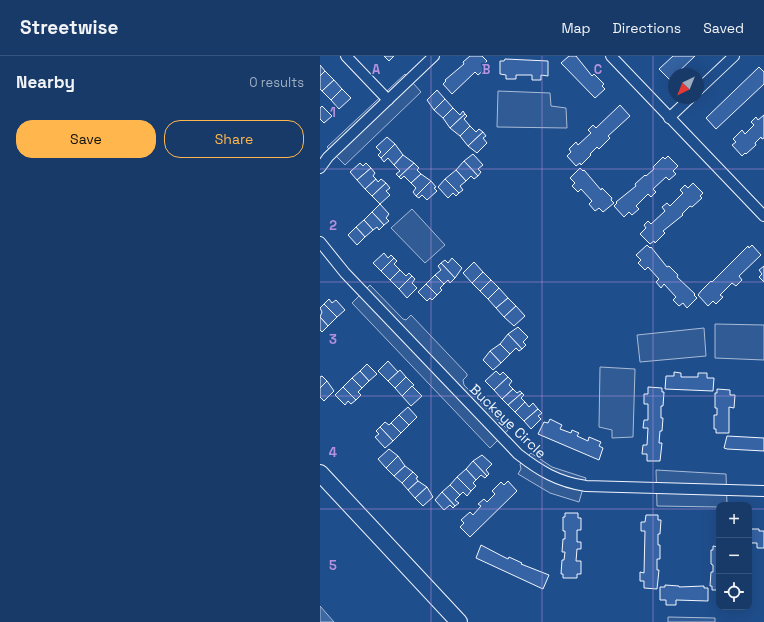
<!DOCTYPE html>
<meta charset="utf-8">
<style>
:root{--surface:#173a69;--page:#20416f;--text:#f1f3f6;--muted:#9eadc0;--line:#36547d;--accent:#ffb74d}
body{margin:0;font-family:"Space Grotesk",sans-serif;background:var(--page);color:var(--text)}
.controls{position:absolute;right:12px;bottom:12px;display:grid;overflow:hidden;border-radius:8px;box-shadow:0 4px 16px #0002}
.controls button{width:36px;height:36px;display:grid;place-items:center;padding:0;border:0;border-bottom:1px solid var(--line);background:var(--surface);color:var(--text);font:20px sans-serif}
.compass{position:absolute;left:348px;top:12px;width:36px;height:36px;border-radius:50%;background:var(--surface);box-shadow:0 4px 16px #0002;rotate:223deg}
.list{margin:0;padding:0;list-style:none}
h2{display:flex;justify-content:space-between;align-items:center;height:52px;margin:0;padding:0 16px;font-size:17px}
h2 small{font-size:13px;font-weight:400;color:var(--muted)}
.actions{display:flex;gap:8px;padding:12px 16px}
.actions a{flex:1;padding:9px 0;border:1px solid var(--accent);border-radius:16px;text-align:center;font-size:14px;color:var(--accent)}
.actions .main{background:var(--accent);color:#111}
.icon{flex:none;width:22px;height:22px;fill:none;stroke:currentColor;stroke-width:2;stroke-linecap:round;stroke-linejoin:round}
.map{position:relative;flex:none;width:444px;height:566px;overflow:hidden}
header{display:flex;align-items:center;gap:24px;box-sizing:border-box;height:56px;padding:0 20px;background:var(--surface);border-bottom:1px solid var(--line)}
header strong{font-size:19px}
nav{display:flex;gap:22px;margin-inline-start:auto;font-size:14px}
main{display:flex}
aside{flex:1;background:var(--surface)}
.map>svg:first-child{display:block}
</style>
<header>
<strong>Streetwise</strong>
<nav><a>Map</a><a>Directions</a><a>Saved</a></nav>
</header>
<main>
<aside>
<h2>Nearby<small>0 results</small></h2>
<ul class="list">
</ul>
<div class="actions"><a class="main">Save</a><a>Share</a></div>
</aside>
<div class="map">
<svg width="444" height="566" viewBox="0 0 444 566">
<rect width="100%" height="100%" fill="#1f4e8c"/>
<!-- parking -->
<g fill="#305b95" stroke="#a8bbd7">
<polygon points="85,18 101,36 25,109 7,91"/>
<polygon points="178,35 230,37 231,50 246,52 247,72 177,71"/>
<polygon points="92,153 125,189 105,207 71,172"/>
<polygon points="50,229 83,263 86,264 91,259 147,318 147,320 143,324 144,329 188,374 170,392 32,247"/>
<polygon points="395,268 444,269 444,304 395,302"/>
<polygon points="384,272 386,300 320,306 317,279"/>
<polygon points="280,311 315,313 313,381 292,382 292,374 279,371"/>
<polygon points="211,397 232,411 266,422 259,446 230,437 198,418 201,413 200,408"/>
<polygon points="336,414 406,418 407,449 399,449 399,451 337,450"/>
<polygon points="348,561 395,562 395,566 348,566"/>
</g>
<!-- water -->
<polygon fill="#3b69a3" stroke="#a8bbd7" points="0,550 14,566 0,566"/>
<!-- building -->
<g fill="#3563a3" stroke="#f2f6ff">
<polygon points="64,0 74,0 69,5"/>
<polygon points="150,0 162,0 167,5 162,10 165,13 158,19 155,16 132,38 123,28 126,25 125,24 144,8 143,6"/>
<polygon points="249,0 256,0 272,20 274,18 284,28 282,30 285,33 275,42 241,7"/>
<polygon points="353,0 375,0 350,24 339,13"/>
<polygon points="185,3 228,5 228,20 221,19 221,24 212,24 212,19 196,19 196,23 186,23 186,19 180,18 180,5 184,5"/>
<polygon points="0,9 5,15 0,20"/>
<polygon points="439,11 444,16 444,28 396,73 386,62"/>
<polygon points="5,15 14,24 2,35 0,33 0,20"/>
<polygon points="14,24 22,33 11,44 2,35"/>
<polygon points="22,33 31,42 19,53 11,44"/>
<polygon points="117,34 125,43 114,54 107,44"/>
<polygon points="125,43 133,52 123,62 114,54"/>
<polygon points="300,49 310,60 288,80 290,82 279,93 277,91 270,98 271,99 261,109 260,107 256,110 247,100 251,96 249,93 256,86 258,89 271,77 268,74 273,69 276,72"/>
<polygon points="2,50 12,60 4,67 0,63 0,52"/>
<polygon points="133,52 140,59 143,55 145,58 130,72 123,62"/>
<polygon points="145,58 147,60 144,63 150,70 140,80 130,72"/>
<polygon points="444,59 444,82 442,83 441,81 435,87 436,89 426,98 425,97 422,100 412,89 416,86 413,83 422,74 425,78 434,69 431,66 436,61 438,64"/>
<polygon points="150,70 156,76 159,73 163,76 148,90 140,80"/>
<polygon points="163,76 166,80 163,82 167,87 157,97 148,90"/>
<polygon points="67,81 75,88 61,102 58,99 61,96 56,91"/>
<polygon points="75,88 83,99 74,109 68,102 64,106 61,102"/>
<polygon points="153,98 163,109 158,113 161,116 158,120 144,105"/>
<polygon points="83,99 94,107 79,121 76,118 80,115 74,109"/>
<polygon points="348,100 358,110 353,115 356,118 349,124 346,121 333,133 336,136 331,141 328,138 316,150 319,153 312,159 309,156 304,161 294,150 297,147 296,146 316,130 315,128 325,119 326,120 334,113 333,111 343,101 345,103"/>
<polygon points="144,105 158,120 154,123 151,120 146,125 136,114"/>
<polygon points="40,107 43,110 46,107 51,112 37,124 30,116"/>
<polygon points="94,107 99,112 97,114 101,118 91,127 84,120 81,123 79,121"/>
<polygon points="51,112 55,117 53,120 56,123 45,133 37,124"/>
<polygon points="260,112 263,115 264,114 281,134 282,132 292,142 291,144 294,147 283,156 279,152 275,155 269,148 272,145 261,133 258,136 252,130 255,127 250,122"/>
<polygon points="136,114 146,125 140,130 143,134 139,137 125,123"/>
<polygon points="101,118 111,125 96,140 93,136 96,132 91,127"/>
<polygon points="56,123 58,126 61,123 66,127 52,140 45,133"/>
<polygon points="125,123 139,137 136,140 133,137 128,142 118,131"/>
<polygon points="111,125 116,131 114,132 117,135 107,144 102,139 99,142 96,140"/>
<polygon points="66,127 70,132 66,135 70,139 60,148 52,140"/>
<polygon points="373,127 383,137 380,140 382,142 372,151 370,150 362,158 363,159 343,175 345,177 335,187 334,185 330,188 320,178 326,172 324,169 328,165 331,168 345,155 342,151 347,147 350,150 363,137 360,134 365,129 368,132"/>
<polygon points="60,148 69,158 66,162 69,165 64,169 52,156"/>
<polygon points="52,156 64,169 59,174 57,171 53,174 44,164"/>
<polygon points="44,164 53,174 45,181 36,171"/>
<polygon points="36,171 45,181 37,189 28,179"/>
<polygon points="327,189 330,192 331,191 347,211 349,210 358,219 357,221 375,238 374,239 377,242 367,252 363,247 359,250 353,244 356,241 344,228 341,232 336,226 339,223 328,211 325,214 318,207 321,204 316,199"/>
<polygon points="432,189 441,199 419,220 422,224 416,230 412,227 400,239 403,241 396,248 393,245 388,250 378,239 381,235 391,225 392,226 428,190 429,192"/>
<polygon points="64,197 68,202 71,199 74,202 61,215 53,207"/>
<polygon points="74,202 77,205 74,208 80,214 70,224 61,215"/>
<polygon points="132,202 142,212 135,222 121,207 125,204 128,207"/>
<polygon points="154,206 163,216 152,227 143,217"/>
<polygon points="121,207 135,222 130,227 128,224 124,228 115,219 121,214 118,210"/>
<polygon points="444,210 444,226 439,221 442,218 439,214"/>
<polygon points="80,214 86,220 89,217 92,220 79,233 70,224"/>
<polygon points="163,216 171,224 160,235 152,227"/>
<polygon points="115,219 124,228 120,232 122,234 117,239 106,228"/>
<polygon points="92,220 95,223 92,227 97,232 87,242 79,233"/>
<polygon points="171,224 179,232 168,243 160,235"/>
<polygon points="106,228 117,239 112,244 110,242 107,245 98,236"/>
<polygon points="179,232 188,242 176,252 168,243"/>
<polygon points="188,242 196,250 184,261 176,252"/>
<polygon points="9,243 12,247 16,244 25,254 17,261 4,248"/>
<polygon points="4,248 17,261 8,270 0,261 2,256 0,252"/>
<polygon points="196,250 205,260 194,270 184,261"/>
<polygon points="0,261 8,270 2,276 0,274"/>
<polygon points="198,271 208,281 203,286 206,289 202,293 188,278"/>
<polygon points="188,278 202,293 199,295 196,292 190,298 180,288"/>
<polygon points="180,288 190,298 181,307 170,295"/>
<polygon points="170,295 181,307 173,314 163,304"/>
<polygon points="68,305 78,316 68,325 58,315"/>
<polygon points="47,308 57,318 49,325 40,315"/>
<polygon points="80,314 86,321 75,332 68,325"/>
<polygon points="40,315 49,325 42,332 32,322"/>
<polygon points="176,315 180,319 183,316 188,321 174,334 165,325"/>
<polygon points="354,316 361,317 361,321 378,321 378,317 387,317 387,322 394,322 393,335 345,333 346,320 354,320"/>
<polygon points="2,320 7,325 0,332 0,321"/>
<polygon points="86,321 94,329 82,340 75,332"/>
<polygon points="188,321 192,325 189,329 193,333 182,343 174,334"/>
<polygon points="32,322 42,332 38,336 41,339 36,344 23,331"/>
<polygon points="7,325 14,335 4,345 0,341 0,332"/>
<polygon points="92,330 102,340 91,350 82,340"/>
<polygon points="23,331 36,344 31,348 28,345 25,349 15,339"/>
<polygon points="328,331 342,332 342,336 344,336 343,350 341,350 341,362 343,362 342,375 340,375 339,387 342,387 340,405 327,405 327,398 322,398 323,389 327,389 328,372 323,372 324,364 328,364 328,348 324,348 324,338 328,338"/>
<polygon points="193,333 197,337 200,335 202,337 188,349 182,343"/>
<polygon points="397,333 410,334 410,339 415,339 414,352 409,351 409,377 396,377 396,373 394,373 394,359 397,359 397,352 395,352 395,337 397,337"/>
<polygon points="202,337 204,339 201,342 205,346 195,356 188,349"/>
<polygon points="205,346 209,351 213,347 218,353 204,365 195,356"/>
<polygon points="88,351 97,361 89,369 79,359"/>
<polygon points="218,353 222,357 218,360 221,363 211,373 204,365"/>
<polygon points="79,359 89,369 81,377 71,367"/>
<polygon points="230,363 242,369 240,373 251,377 252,374 259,377 257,380 268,385 269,381 281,386 279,390 283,392 279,404 218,378 224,366 228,367"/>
<polygon points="65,366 69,369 71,367 81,377 73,385 60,371"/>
<polygon points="60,371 73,385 65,392 55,381 59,378 56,375"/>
<polygon points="407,380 444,382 444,395 407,393 404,392"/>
<polygon points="69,393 78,400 66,412 58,403"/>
<polygon points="162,399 172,408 166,414 169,418 167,420 153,405"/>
<polygon points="78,400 85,410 74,420 66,412"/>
<polygon points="153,405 167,420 165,422 161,419 156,424 146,413"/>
<polygon points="85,410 93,416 82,427 74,420"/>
<polygon points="146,413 156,424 153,427 156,430 151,435 137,421"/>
<polygon points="93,416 98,421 96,422 98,425 88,434 82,427"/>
<polygon points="137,421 151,435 147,440 143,436 140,439 130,429"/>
<polygon points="98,425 107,431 95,442 88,434"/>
<polygon points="188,425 197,435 150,481 140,471 144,467 141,464 150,456 153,459 161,450 158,448 164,443 167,446 175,438 172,435 181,426 184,429"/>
<polygon points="130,429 140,439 135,444 139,447 135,450 122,436"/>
<polygon points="107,431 113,441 103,450 95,442"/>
<polygon points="122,436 135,450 133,452 130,449 124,454 115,444"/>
<polygon points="245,457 258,457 258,462 261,462 261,474 257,474 257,486 261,486 261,493 257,493 256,505 261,505 261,518 257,518 257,522 243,522 243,518 241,518 242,504 244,504 245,496 242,496 243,483 245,483 245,475 243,475 243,461 245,461"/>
<polygon points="326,459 338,459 338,464 341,464 340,478 338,478 338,489 340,489 340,503 337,503 337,514 339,514 337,533 324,532 324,525 320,525 320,516 324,517 325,475 321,475 321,466 325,466"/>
<polygon points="429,473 439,473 439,475 444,475 444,492 437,492 437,487 429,487"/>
<polygon points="161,489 182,500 188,503 189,501 202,507 201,508 229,519 223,533 156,502"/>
<polygon points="393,490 399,491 399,534 392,534 392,530 390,530 391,516 393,516 393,509 391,508 391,494 393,494"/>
<polygon points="345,529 359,530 359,531 384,530 384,532 388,532 388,545 356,544 356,549 346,549 346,544 340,544 340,531 345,531"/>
</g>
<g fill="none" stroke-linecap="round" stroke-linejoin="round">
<defs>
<g id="street">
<polyline points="26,0 68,44"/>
<polyline points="291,0 444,160"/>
<polyline points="378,34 414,0"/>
<polyline points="349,62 370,42"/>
<polyline points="0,112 8,101 114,0"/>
<path d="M0,186l25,31 173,181c22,17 40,28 68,32l178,5"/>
</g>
<polyline id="primary" points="0,417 139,566"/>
</defs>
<!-- street casing -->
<use href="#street" stroke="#f2f6ff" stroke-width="12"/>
<!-- primary casing -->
<use href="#primary" stroke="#f2f6ff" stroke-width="18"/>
<!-- street -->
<use href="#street" stroke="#1f4e8c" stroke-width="10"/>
<!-- primary -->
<use href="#primary" stroke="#1f4e8c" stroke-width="16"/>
</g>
<!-- grid -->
<path fill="none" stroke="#b691df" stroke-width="1" stroke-opacity="0.55" d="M111,0v566M222,0v566M333,0v566M0,113h444M0,226h444M0,340h444M0,453h399M429,453h15"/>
<g text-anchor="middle" stroke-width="3" stroke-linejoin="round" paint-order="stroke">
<!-- street labels -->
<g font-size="14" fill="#f2f6ff" stroke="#1f4e8c">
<text transform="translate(188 365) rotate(44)" y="5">Buckeye Circle</text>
</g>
</g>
<g font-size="13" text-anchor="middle" font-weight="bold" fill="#b691df" stroke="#1f4e8c" stroke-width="3" stroke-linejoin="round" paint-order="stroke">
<text x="56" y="18">A</text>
<text x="166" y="18">B</text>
<text x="278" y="18">C</text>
<text x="13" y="61">1</text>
<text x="13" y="174">2</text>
<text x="13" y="288">3</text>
<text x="13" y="401">4</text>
<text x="13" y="514">5</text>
</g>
</svg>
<div class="controls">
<button>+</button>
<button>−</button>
<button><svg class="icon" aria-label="locate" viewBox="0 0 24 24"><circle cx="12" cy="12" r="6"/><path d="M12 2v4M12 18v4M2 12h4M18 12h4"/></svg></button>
</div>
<svg class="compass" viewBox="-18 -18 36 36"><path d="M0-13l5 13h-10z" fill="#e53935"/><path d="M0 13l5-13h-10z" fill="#9eadc0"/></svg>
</div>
</main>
